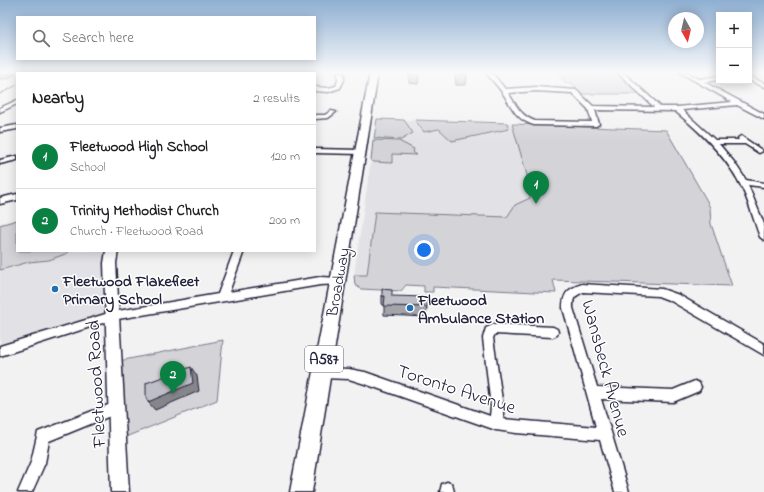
<!DOCTYPE html>
<meta charset="utf-8">
<style>
:root{--surface:#fff;--page:#f2f2f2;--text:#202124;--muted:#757577;--line:#e0e0e0;--accent:#0b8043}
body{margin:0;font-family:"Indie Flower",sans-serif;background:var(--page);color:var(--text)}
.controls{position:absolute;right:12px;top:12px;display:grid;overflow:hidden;border-radius:0px;box-shadow:0 2px 10px #0003}
.controls button{width:36px;height:36px;display:grid;place-items:center;padding:0;border:0;border-bottom:1px solid var(--line);background:var(--surface);color:var(--text);font:20px sans-serif}
.compass{position:absolute;left:668px;top:12px;width:36px;height:36px;border-radius:50%;background:var(--surface);box-shadow:0 2px 10px #0003;rotate:172deg}
.you{position:absolute;left:424px;top:250px;width:14px;height:14px;margin:-10px;border:3px solid #fff;border-radius:50%;background:#1a73e8;box-shadow:0 0 0 6px #1a73e833}
.badge{display:grid;place-items:center;width:26px;height:26px;border-radius:50%;background:var(--accent);color:#fff;font-size:13px;font-weight:700}
.pin{position:absolute;translate:-50% -33px;filter:drop-shadow(0 1px 2px #0008)}
.pin::after{content:'';position:absolute;top:21px;width:14px;height:12px;background:inherit;clip-path:polygon(0 0,100% 0,50% 100%)}
.list{margin:0;padding:0;list-style:none}
h2{display:flex;justify-content:space-between;align-items:center;height:52px;margin:0;padding:0 16px;font-size:17px}
h2 small{font-size:13px;font-weight:400;color:var(--muted)}
.list li{display:grid;grid-template-columns:26px 1fr auto;gap:12px;align-items:center;box-sizing:border-box;height:64px;padding:0 16px;border-top:1px solid var(--line)}
.list b{display:block;font-size:15px;white-space:nowrap}
.list p{margin:0;font-size:13px;white-space:nowrap;color:var(--muted)}
.list em{font-size:13px;font-style:normal;color:var(--muted)}
.icon{flex:none;width:22px;height:22px;fill:none;stroke:currentColor;stroke-width:2;stroke-linecap:round;stroke-linejoin:round}
.map{position:relative;flex:none;width:764px;height:492px;overflow:hidden}
.search{position:absolute;background:var(--surface);box-shadow:0 2px 10px #0003;left:16px;top:16px;width:300px;height:44px;display:flex;align-items:center;gap:10px;box-sizing:border-box;padding:0 14px;border-radius:0px;color:var(--muted);font-size:15px}
.panel{position:absolute;background:var(--surface);box-shadow:0 2px 10px #0003;left:16px;top:72px;width:300px;height:180px;border-radius:0px}
.map>svg:first-child{display:block}
</style>
<div class="map">
<svg width="764" height="492" viewBox="0 0 764 492">
<rect width="100%" height="100%" fill="#f2f2f3"/>
<filter id="ink" filterUnits="userSpaceOnUse"><feTurbulence type="fractalNoise" baseFrequency=".025" numOctaves="2"/><feDisplacementMap in="SourceGraphic" scale="8" xChannelSelector="R" yChannelSelector="G"/><feConvolveMatrix kernelMatrix="1 2 1 2 8 2 1 2 1" color-interpolation-filters="sRGB"/></filter>
<g filter="url(#ink)">
<!-- built -->
<g fill="#e2e2e6">
<polygon points="377,119 511,123 512,124 525,126 594,128 697,184 710,208 711,224 732,286 553,280 553,285 504,281 354,275"/>
<polygon points="17,219 17,251 112,251 112,316 0,351 0,223"/>
</g>
<!-- green -->
<g fill="#d3d3d8" stroke="#7a7a8a">
<polygon points="558,73 621,73 646,94 583,94 578,89 575,88 571,83 566,83"/>
<polygon points="377,119 404,120 413,133 401,140 374,138"/>
<polygon points="415,120 507,123 509,129 452,141 439,129 424,132"/>
<polygon points="512,124 666,130 707,201 710,208 711,224 732,286 553,280 556,293 433,287 433,292 424,292 424,286 406,285 401,291 361,289 355,285 354,275 367,275 375,212 507,217 515,205 530,198 529,191 531,189"/>
<polygon points="373,140 399,141 414,149 413,152 417,155 392,154 392,163 374,162 371,161"/>
<polygon points="17,220 17,251 69,251 68,253 49,260 29,262 0,270 0,225"/>
<polygon points="223,340 217,400 118,440 114,362"/>
</g>
<g fill="none" stroke-linecap="round" stroke-linejoin="round">
<defs>
<g id="street">
<polygon points="338,73 344,73 344,80 340,88 328,92 315,91 315,87 328,88 336,86 338,80"/>
<path d="M486,73h6l13,16 31,-2 40,3 17,16 61,1 -36,-34h6l37,34h16l55,-5 -51,-29h7l11,6 20,-3v4l-15,2 60,32v5l-27,-14 -55,5 33,30h24l-1,-2 3,-2 22,15 -4,2 -14,-9h-26l15,18 12,18 18,3v4l-16,-2 16,39v16l-4,-3c-6,-16 -10,-32 -17,-47 -14,-31 -41,-57 -68,-79l-80,-1 4,14 -3,2 -62,-1c-17,-5 -21,-16 -30,-30 -5,-8 -12,-15 -18,-22zM536,91l36,2 16,16 4,13 -57,-1c-15,-5 -19,-17 -27,-28z"/>
<polygon points="749,76 764,83 764,87 749,80"/>
<polygon points="17,100 17,104 0,112 0,108"/>
<polygon points="331,111 336,112 328,118 315,119 315,115 325,115"/>
<polygon points="17,125 17,129 0,132 0,128"/>
<polygon points="315,149 360,150 364,152 360,154 315,153"/>
<polygon points="17,156 17,160 0,164 0,160"/>
<polygon points="17,194 17,200 0,204 0,198"/>
<polygon points="234,251 244,251 229,292 320,277 341,278 343,281 341,284 320,285 112,320 0,356 0,346 112,312 218,294"/>
<path d="M582,284l80,5 17,6 85,49v11l-93,-54 -13,-5 -75,-4c-9,5 -10,5 -10,16l24,79 76,3 22,-9 4,2 2,4 -2,4 -26,11 -72,-3 28,93h-14l-15,-52 -84,-7 -20,-3 -131,-46 -16,-5 -27,-1 -4,-1 -2,-4 2,-4 4,-1 27,1 16,3 125,44 1,-9 -8,-69 3,-10 9,-4 58,3 4,2 1,3 -1,3 -4,2 -58,-3 -2,4 10,69v12l93,8 -33,-119c0,-15 5,-19 19,-24z"/>
<polygon points="116,402 120,404 122,408 120,412 49,441 45,463 32,492 18,492 31,462 38,432"/>
<polygon points="447,482 452,484 454,492 440,492 442,484"/>
</g>
<polygon id="secondary" points="106,251 118,251 116,263 129,492 111,492 104,263"/>
<polygon id="primary" points="370,73 378,73 312,492 290,492"/>
</defs>
<!-- street casing -->
<use href="#street" stroke="#22223b" stroke-width="3"/>
<!-- secondary casing -->
<use href="#secondary" stroke="#22223b" stroke-width="3"/>
<!-- primary casing -->
<use href="#primary" stroke="#22223b" stroke-width="3"/>
<!-- street -->
<use href="#street" fill="#fff" fill-rule="evenodd"/>
<!-- secondary -->
<use href="#secondary" fill="#fff" fill-rule="evenodd"/>
<!-- primary -->
<use href="#primary" fill="#fff" fill-rule="evenodd"/>
<!-- tram -->
<polyline stroke="#22223b" stroke-width="1" points="0,94 17,85"/>
</g>
<!-- wall -->
<g fill="#a3a3aa" stroke="#22223b">
<polygon points="0,73 16,73 8,79 0,79"/>
<polygon points="409,73 419,73 418,84 409,83"/>
<polygon points="455,73 467,73 466,85 456,85"/>
<polygon points="382,296 392,296 427,307 426,317 384,315 384,305 382,305"/>
</g>
<!-- shaded-wall -->
<g fill="#85858b" stroke="#22223b">
<polygon points="4,73 16,73 8,79"/>
<polygon points="191,367 197,376 199,391 155,410 148,402"/>
</g>
<!-- building -->
<g fill="#bebec6" stroke="#22223b">
<rect x="458" y="73" width="9" height="1"/>
<polygon points="382,289 392,290 392,296 427,297 427,307 384,306 385,296 382,296"/>
<polygon points="191,367 193,383 148,402 146,398 146,383"/>
</g>
</g>
<!-- sky -->
<linearGradient id="sky" x2="0" y2="1"><stop stop-color="#8eafd2"/><stop offset="0.51" stop-color="#f9f9fa"/><stop offset="1" stop-color="#f9f9fa" stop-opacity="0"/></linearGradient>
<rect width="764" height="142" fill="url(#sky)"/>
<!-- markers -->
<g fill="#1f6fb2" stroke="#fff" stroke-width="1.5">
<circle cx="55" cy="289" r="4"/>
<circle cx="410" cy="308" r="4"/>
</g>
<g text-anchor="middle" stroke-width="3" stroke-linejoin="round" paint-order="stroke">
<!-- shield labels -->
<rect fill="#fff" stroke="#646476" stroke-width="1" x="305" y="346" width="38" height="26" rx="3"/>
<g font-size="15" font-weight="bold" fill="#22223b">
<text x="324" y="364">A587</text>
</g>
<!-- poi labels -->
<g font-size="16" font-weight="bold" fill="#22223b" stroke="#fff" text-anchor="start">
<text x="63" y="286">Fleetwood Flakefleet<tspan x="63" dy="18">Primary School</tspan></text>
<text x="418" y="305">Fleetwood<tspan x="418" dy="18">Ambulance Station</tspan></text>
</g>
<!-- street labels -->
<g font-size="16" fill="#22223b" stroke="#fff">
<text transform="translate(337 282) rotate(-80)" y="6">Broadway</text>
</g>
<!-- near-street labels -->
<g font-size="19" fill="#22223b" stroke="#fff">
<text transform="translate(607 368) rotate(75)" y="7">Wansbeck Avenue</text>
<text transform="translate(95 384) rotate(-93)" y="7">Fleetwood Road</text>
<text transform="translate(457 388) rotate(18)" y="7">Toronto Avenue</text>
</g>
</g>
</svg>
<div class="controls">
<button>+</button>
<button>−</button>
</div>
<svg class="compass" viewBox="-18 -18 36 36"><path d="M0-13l5 13h-10z" fill="#e53935"/><path d="M0 13l5-13h-10z" fill="#757577"/></svg>
<div class="you"></div>
<div class="pin badge" style="left:536px;top:204px">1</div>
<div class="pin badge" style="left:173px;top:394px">2</div>
<div class="search"><svg class="icon" aria-label="search" viewBox="0 0 24 24"><circle cx="10" cy="10" r="6"/><path d="M15 15l6 6"/></svg>Search here</div>
<section class="panel">
<h2>Nearby<small>2 results</small></h2>
<ul class="list">
<li><span class="badge">1</span><div><b>Fleetwood High School</b><p>School</p></div><em>120 m</em></li>
<li><span class="badge">2</span><div><b>Trinity Methodist Church</b><p>Church · Fleetwood Road</p></div><em>200 m</em></li>
</ul>
</section>
</div>
